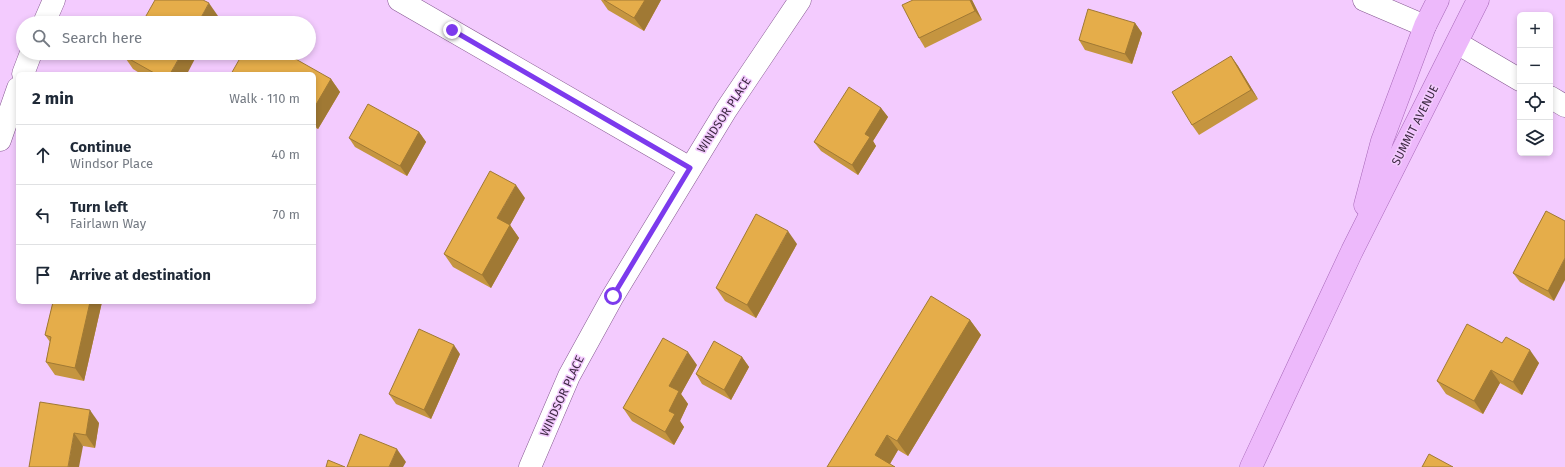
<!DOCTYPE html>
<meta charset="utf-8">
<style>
:root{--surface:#fff;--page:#f2f2f3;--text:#1f2937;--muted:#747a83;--line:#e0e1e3}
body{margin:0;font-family:"Fira Sans",sans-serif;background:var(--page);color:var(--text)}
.controls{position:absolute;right:12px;top:12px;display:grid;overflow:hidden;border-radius:6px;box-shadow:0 2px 6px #0003}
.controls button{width:36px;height:36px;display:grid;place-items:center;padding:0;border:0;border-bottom:1px solid var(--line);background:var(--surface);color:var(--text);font:20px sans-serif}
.stop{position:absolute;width:12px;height:12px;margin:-9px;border:3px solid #7c3aed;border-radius:50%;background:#fff}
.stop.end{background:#7c3aed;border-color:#fff;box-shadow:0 1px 4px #0008}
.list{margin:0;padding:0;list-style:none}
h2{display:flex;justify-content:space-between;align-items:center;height:52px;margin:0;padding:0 16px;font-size:17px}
h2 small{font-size:13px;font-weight:400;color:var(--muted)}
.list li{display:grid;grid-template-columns:26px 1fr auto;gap:12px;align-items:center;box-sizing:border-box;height:60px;padding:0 16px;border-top:1px solid var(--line)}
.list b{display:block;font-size:15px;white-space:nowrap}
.list p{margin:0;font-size:13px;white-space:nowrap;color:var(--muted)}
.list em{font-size:13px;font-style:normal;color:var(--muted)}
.icon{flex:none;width:22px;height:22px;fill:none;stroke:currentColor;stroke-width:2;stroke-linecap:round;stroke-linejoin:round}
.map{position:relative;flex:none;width:1565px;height:467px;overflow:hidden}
.search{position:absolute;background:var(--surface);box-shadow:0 2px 6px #0003;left:16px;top:16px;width:300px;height:44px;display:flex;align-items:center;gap:10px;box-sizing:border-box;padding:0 14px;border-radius:22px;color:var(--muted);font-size:15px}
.panel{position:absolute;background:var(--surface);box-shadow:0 2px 6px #0003;left:16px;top:72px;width:300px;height:232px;border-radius:6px}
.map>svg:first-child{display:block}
</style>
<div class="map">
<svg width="1565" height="467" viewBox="0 0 1565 467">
<rect width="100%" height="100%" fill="#f3cbfe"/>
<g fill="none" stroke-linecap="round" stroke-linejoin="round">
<defs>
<g id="minor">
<polyline points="399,0 690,168"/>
<polyline points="1364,0 1425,26"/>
<polyline points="44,23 54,0"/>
<polyline points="1457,43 1520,80"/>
<polyline points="23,74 31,53"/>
<polyline points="1550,97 1565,106"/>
<polyline points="0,140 18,88"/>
<polyline points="530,467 569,376 613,296 726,110 800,0"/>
</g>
<g id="major">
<polyline points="1365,205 1382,141 1425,26 1438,0"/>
<polyline points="1251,467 1352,251 1478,0"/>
</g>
</defs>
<!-- minor casing -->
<use href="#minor" stroke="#855891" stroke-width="23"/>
<!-- major casing -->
<use href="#major" stroke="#a868b9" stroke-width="23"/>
<!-- minor -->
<use href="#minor" stroke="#fff" stroke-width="22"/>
<!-- major -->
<use href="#major" stroke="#edb9fb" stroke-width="22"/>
</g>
<!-- wall -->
<g fill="#c59540">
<polygon points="601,0 661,0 644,31 608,10"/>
<polygon points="913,0 972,0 982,20 925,48 919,38"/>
<polygon points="1135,23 1142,33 1132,64 1085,50 1079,40"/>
<polygon points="124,56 187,74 141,74 133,69"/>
<polygon points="1231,56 1238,66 1258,99 1199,135 1192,125"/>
<polygon points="314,74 331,79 340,92 318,129 314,127"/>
<polygon points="881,108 888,117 873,141 876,146 858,175 821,151 814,142"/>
<polygon points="419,132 426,142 407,176 355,147 349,138"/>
<polygon points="525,198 510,225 519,238 491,288 453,267 444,254"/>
<polygon points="1546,211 1554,301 1520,282 1513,273"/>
<polygon points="797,244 756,318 725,301 716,288"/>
<polygon points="53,302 102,302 84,381 55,375 46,362 50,342 45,335"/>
<polygon points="970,320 981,335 908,456 898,450 890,464 827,467"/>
<polygon points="1502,343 1539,363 1522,395 1500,383 1483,414 1446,394 1437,381"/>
<polygon points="460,354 431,419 396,404 389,394"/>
<polygon points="742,357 749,367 731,400 702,384 696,374"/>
<polygon points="697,365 681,394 688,404 680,421 684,427 674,445 632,421 623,408"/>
<polygon points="40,402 99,423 95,448 83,446"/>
</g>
<!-- shaded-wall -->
<g fill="#a07934">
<polygon points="645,0 661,0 644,31 634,18"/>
<polygon points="970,0 972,0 982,20 975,11"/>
<polygon points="209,3 218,16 215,23 198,23"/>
<polygon points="1135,23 1142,33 1132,64 1125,54"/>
<polygon points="182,53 198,53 187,74 170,74"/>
<polygon points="1231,56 1238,66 1258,99 1251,90"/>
<polygon points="331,79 340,92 318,129 314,123 314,108"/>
<polygon points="881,108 888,117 873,141 876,146 858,175 852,165 865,134"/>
<polygon points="419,132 426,142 407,176 400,166"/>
<polygon points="516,185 525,198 510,225 519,238 491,288 482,275 497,218"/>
<polygon points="788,231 797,244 756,318 747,305"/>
<polygon points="1565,258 1565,280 1554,301 1548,291"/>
<polygon points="90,302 102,302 84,381 75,368"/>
<polygon points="970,320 981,335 908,456 897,441"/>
<polygon points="454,345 460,354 431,419 424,410"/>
<polygon points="1530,350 1539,363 1522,395 1513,382"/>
<polygon points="688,352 697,365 681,394 688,404 680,421 684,427 674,445 665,432 669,411 669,386"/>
<polygon points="742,357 749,367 731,400 724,390"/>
<polygon points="1491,370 1500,383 1483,414 1474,401"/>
<polygon points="90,410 99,423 95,448 86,435"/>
<polygon points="74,433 83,446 79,467 68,467"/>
<polygon points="887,435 898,450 888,467 875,455"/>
<polygon points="397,449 406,462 403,467 389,467"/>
</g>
<!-- building -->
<g fill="#e5ad4a" stroke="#a07934">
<polygon points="155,0 203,0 209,3 198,23 142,23"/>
<polygon points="604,0 645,0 634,18"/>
<polygon points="913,0 970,0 975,11 919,38 902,5"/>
<polygon points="1088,9 1135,23 1125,54 1079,40"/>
<polygon points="126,53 182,53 170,74 156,74 124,56"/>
<polygon points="243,53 285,53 331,79 314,108 314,74 231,74"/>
<polygon points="1231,56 1251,90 1192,125 1172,92"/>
<polygon points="849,87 881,108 865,134 870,137 852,165 814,142"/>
<polygon points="368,104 419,132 400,166 349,138"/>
<polygon points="490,171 516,185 497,218 510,225 482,275 444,254"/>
<polygon points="1546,211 1565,221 1565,258 1548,291 1513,273"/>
<polygon points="756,214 788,231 747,305 716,288"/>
<polygon points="931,296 970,320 897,441 887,435 875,455 895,467 827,467"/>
<polygon points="53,302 90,302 75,368 46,362 51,337 45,335"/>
<polygon points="1467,324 1502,343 1506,337 1530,350 1513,382 1491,370 1474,401 1437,381"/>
<polygon points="419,329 454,345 424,410 389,394"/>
<polygon points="663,338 688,352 669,386 679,391 669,411 675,414 665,432 623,408"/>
<polygon points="714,341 742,357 724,390 696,374"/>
<polygon points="40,402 90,410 86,435 74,433 68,467 29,467"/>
<polygon points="360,434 397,449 389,467 347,467"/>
<polygon points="1429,454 1453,467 1422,467"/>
<polygon points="328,460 345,467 326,467"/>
</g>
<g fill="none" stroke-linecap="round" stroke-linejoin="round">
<!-- route -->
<polyline stroke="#7c3aed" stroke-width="5" points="452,30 690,168 613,296"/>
</g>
<g text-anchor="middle" stroke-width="3" stroke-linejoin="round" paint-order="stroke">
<!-- street labels -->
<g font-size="12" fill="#3e2a43" stroke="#f3cbfe">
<text transform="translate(724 115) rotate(-57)" y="4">WINDSOR PLACE</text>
<text transform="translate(1415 125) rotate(-63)" y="4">SUMMIT AVENUE</text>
<text transform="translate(562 396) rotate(-65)" y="4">WINDSOR PLACE</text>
</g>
</g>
</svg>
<div class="controls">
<button>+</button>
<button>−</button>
<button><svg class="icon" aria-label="locate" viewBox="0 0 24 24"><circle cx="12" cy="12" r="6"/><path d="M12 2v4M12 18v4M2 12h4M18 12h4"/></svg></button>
<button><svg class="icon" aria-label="layers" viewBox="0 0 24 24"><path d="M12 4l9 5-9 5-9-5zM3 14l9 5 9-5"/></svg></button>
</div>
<div class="stop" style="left:613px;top:296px"></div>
<div class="stop end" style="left:452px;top:30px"></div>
<div class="search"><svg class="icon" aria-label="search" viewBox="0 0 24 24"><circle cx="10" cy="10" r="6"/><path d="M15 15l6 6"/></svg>Search here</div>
<section class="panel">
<h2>2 min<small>Walk · 110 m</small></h2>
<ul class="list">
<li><svg class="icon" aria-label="ahead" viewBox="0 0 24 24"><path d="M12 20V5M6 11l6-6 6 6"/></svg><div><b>Continue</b><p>Windsor Place</p></div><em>40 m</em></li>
<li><svg class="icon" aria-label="left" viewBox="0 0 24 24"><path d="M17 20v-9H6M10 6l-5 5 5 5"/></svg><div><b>Turn left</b><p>Fairlawn Way</p></div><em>70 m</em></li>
<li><svg class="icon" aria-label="arrive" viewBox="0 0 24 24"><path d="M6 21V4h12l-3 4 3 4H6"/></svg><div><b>Arrive at destination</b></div></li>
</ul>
</section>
</div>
